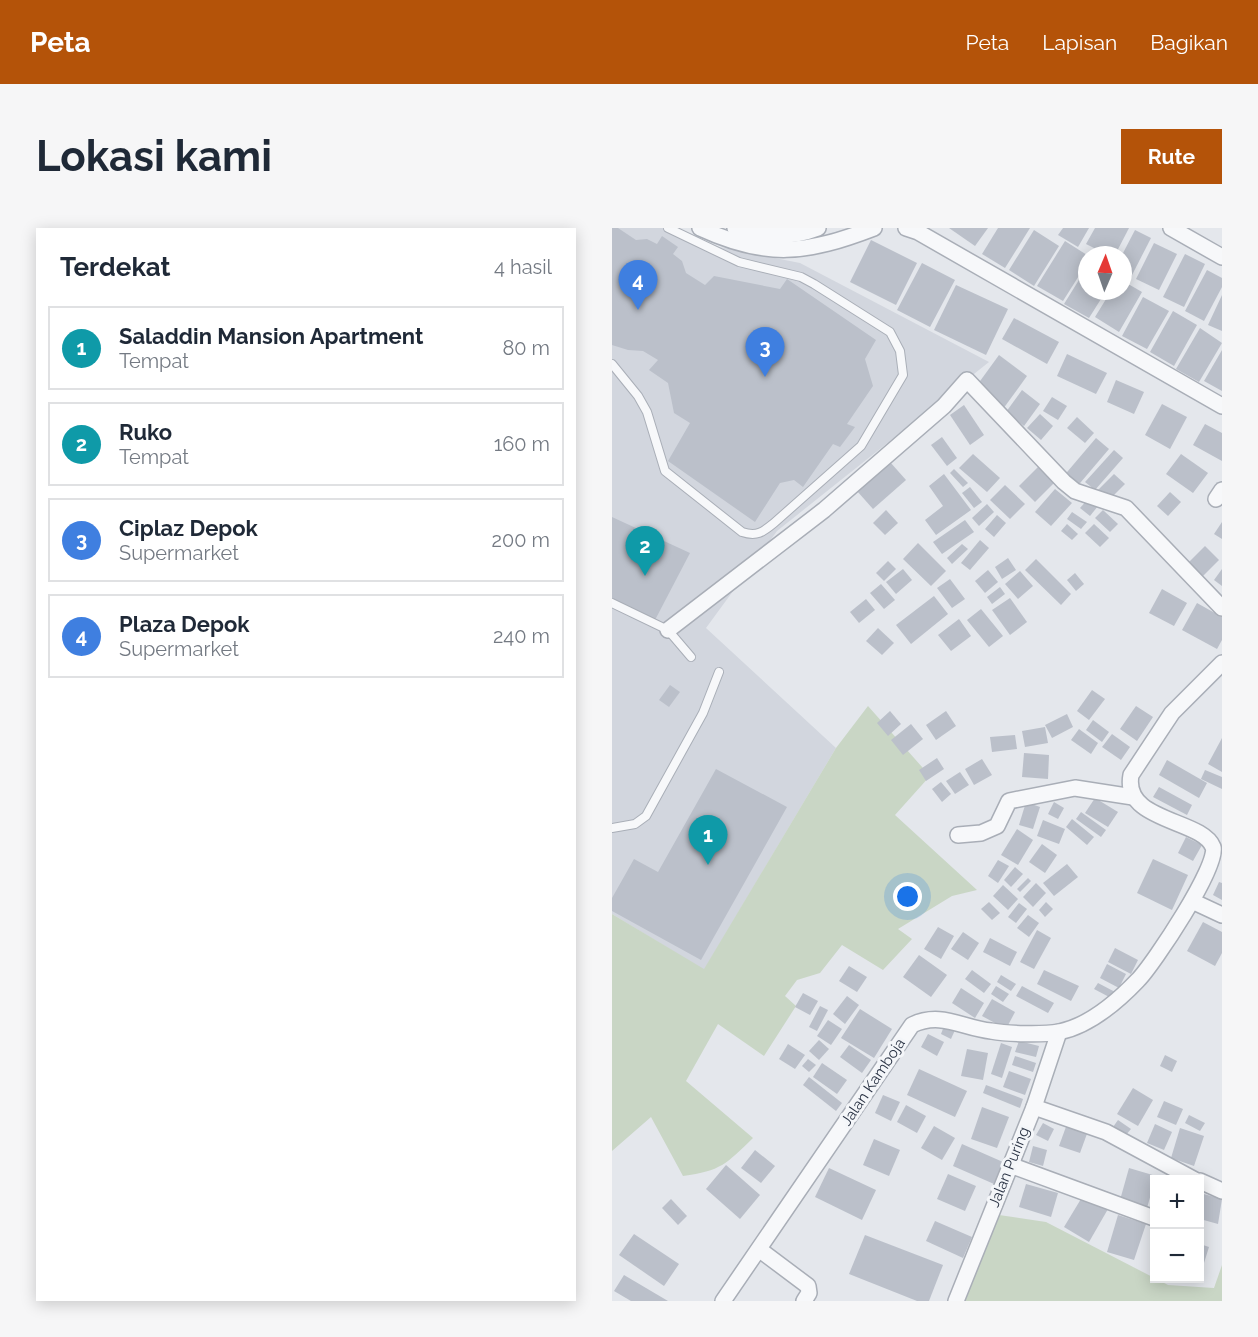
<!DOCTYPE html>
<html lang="id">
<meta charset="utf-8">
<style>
:root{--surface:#fff;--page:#f6f6f7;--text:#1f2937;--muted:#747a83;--line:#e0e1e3;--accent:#b45309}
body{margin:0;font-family:Raleway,sans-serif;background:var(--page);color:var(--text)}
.controls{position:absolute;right:18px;bottom:18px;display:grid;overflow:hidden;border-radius:0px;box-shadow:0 3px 15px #0003}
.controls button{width:54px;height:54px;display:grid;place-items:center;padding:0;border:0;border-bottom:2px solid var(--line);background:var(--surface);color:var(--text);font:30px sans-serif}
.compass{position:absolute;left:466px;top:18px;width:54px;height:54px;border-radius:50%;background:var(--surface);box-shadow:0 3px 15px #0003;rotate:2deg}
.you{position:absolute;left:296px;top:669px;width:21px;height:21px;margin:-15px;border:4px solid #fff;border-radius:50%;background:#1a73e8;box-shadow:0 0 0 9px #1a73e833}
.badge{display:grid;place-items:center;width:39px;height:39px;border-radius:50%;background:var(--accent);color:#fff;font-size:20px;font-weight:700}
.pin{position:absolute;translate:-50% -50px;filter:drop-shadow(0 2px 3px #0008)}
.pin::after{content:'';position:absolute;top:32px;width:21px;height:18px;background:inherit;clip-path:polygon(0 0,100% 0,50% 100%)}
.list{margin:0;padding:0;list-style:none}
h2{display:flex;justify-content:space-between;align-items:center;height:78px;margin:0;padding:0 24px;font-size:26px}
h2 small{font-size:20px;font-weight:400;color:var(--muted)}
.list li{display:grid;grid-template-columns:39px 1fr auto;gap:18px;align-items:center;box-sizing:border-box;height:84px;margin:0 12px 12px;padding:0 12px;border:2px solid var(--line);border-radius:0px}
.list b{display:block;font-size:22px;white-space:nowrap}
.list p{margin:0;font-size:20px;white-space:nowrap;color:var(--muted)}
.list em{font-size:20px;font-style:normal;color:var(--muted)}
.map{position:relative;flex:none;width:610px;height:1073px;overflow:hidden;border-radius:0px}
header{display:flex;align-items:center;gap:36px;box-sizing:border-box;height:84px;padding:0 30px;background:var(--accent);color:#fff}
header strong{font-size:28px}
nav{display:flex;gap:33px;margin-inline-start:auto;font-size:21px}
.intro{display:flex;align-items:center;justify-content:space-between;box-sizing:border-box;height:144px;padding:0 36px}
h1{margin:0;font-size:42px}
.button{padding:15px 27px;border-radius:0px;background:var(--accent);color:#fff;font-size:21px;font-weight:700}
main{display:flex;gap:36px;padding:0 36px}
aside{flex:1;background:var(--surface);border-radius:0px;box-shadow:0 3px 15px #0003}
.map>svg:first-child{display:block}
</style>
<header>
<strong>Peta</strong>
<nav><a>Peta</a><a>Lapisan</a><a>Bagikan</a></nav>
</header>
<div class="intro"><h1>Lokasi kami</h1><a class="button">Rute</a></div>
<main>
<aside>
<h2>Terdekat<small>4 hasil</small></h2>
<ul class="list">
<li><span class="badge" style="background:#0f9aa8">1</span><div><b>Saladdin Mansion Apartment</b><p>Tempat</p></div><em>80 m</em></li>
<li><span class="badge" style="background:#0f9aa8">2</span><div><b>Ruko</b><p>Tempat</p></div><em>160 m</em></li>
<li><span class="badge" style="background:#3f7fe0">3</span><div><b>Ciplaz Depok</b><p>Supermarket</p></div><em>200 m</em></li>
<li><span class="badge" style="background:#3f7fe0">4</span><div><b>Plaza Depok</b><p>Supermarket</p></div><em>240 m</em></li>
</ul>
</aside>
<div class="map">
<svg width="610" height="1073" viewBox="0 0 610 1073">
<rect width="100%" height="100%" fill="#e4e7ec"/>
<!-- built -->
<polygon fill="#d2d6de" points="0,0 64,0 87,15 188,35 377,134 165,303 94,400 224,520 92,742 0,686"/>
<!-- green -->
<g fill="#c9d6c5">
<path d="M256,478l62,70 -35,39 82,75 -25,6 -54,33 14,10 -29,31 -41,-25 -22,28 -23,7 -12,16 11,10 -32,50 -46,-32 -32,57 67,57c-27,26 -32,33 -70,38l-32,-59 -39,34v-237l92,55 132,-221z"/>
<polygon points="387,987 434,994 556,1057 602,1060 610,1037 610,1073 337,1073 347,1049"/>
</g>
<!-- building -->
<g fill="#bbc0ca">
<polygon points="0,0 6,0 24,12 35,11 45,16 50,8 66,19 61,26 70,33 74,45 93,57 102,48 168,61 175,51 264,112 253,131 261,158 235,196 243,199 228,219 221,216 191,259 182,252 168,255 143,294 56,233 78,195 62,185 56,155 37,142 46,132 31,123 16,122 0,117"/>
<polygon points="337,0 376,0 363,18"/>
<polygon points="386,0 418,0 393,40 370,26"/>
<polygon points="451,0 477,0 466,19 446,7"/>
<polygon points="483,0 517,0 503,27 496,27 474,16"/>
<polygon points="422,2 447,18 422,58 397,42"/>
<polygon points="523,2 539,10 519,49 511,45 510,27"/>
<polygon points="259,12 305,35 284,77 238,54"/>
<polygon points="453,13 475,27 475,35 451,73 425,58"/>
<polygon points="542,15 565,26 547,62 524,51"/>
<polygon points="573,26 593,36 572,79 551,69"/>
<polygon points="310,35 343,52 318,99 285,82"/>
<polygon points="475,39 475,63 494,63 477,90 452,76"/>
<polygon points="595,42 610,50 610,59 592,93 573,83"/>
<polygon points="511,53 530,64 507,104 483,89 499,63 511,63"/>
<polygon points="344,57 396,81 374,127 322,102"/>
<polygon points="610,67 610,103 596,97"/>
<polygon points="531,69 557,83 535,121 510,108"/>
<polygon points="561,83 585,97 562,138 538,124"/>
<polygon points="402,90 447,114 435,136 390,111"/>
<polygon points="588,100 610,115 587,154 564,141"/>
<polygon points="610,122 610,163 592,153"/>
<polygon points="455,126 495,145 484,166 445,148"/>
<polygon points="387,127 415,148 391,181 363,160"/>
<polygon points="504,152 532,164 522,186 495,174"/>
<polygon points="410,162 428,176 412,198 394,184"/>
<polygon points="440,169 455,178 446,192 431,183"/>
<polygon points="550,176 575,189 558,221 533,207"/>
<polygon points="352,177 372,207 358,217 338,187"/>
<polygon points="428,186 441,198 429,212 415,200"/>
<polygon points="465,189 482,205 473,215 455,200"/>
<polygon points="593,196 610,205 610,233 581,217"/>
<polygon points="330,209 345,230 335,238 319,217"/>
<polygon points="484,210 497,221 463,261 450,250"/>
<polygon points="502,222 511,230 483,262 473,254"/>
<polygon points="361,226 388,250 375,264 347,240"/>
<polygon points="569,226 596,245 581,265 554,246"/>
<polygon points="278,234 294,252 261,281 245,263"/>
<polygon points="428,237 444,253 423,274 407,258"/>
<polygon points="342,241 356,255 351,259 338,245"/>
<polygon points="332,246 359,282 324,307 313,292 331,278 317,258"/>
<polygon points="502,246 513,256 497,272 486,262"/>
<polygon points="393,257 413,276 398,291 378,272"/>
<polygon points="358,259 370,274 362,280 350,265"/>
<polygon points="443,261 460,275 439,298 423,284"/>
<polygon points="558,264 569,274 556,288 545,278"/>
<polygon points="476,271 486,278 478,288 468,280"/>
<polygon points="375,276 382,284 367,298 360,290"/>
<polygon points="274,282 286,295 273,307 261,295"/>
<polygon points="491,282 506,296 498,304 483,290"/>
<polygon points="460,284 475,294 469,301 455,291"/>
<polygon points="385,287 394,295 382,309 373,301"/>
<polygon points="0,289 78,325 43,392 0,371"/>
<polygon points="353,292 362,304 330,326 321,314"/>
<polygon points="610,294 610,311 602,306"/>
<polygon points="455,296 466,306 460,312 449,303"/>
<polygon points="482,296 497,310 488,319 473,305"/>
<polygon points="368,312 377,320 358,342 349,335"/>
<polygon points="306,315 334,343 319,358 291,331"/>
<polygon points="350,316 356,321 340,336 335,330"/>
<polygon points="593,318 607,332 590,349 576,335"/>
<polygon points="396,330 404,342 390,351 383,339"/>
<polygon points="424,331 459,366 449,377 413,342"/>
<polygon points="276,333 284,341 272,353 264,345"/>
<polygon points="291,341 300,352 284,366 274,354"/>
<polygon points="610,341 610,358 602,352"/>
<polygon points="376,342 386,354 373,365 363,353"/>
<polygon points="408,343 421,358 406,371 393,356"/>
<polygon points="463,345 472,356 464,363 455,352"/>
<polygon points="338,351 353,371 340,380 325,360"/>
<polygon points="269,356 283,372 272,381 258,365"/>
<polygon points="388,359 393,366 380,376 375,369"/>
<polygon points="550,361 575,375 562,398 537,385"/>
<polygon points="322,368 336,386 299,416 284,397"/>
<polygon points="398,370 415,394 398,407 380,382"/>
<polygon points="254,371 263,382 247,395 238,384"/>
<polygon points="585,375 610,389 610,412 605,421 570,402"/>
<polygon points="369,381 391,408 377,419 355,392"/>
<polygon points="347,391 359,408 339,423 326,407"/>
<polygon points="266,400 282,415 270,427 254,413"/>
<polygon points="58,457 68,464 57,479 47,472"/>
<polygon points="480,462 493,471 477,492 465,483"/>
<polygon points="524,478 541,489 525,513 508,501"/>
<polygon points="278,483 289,496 276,508 265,495"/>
<polygon points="334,483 344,498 324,512 314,497"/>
<polygon points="455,486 461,499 440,510 433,497"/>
<polygon points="481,492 497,504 490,514 474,502"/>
<polygon points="299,496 311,511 291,527 279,512"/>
<polygon points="433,499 436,515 413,519 410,503"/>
<polygon points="467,501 486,515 479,526 459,512"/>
<polygon points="500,506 518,519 509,532 490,519"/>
<polygon points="403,507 405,521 380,524 378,509"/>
<polygon points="610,510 610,544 596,536"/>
<polygon points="412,525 437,527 436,551 410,549"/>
<polygon points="325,530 332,541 314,553 307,542"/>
<polygon points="370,531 380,547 362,557 353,541"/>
<polygon points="555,532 595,555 587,570 547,547"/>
<polygon points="104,541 175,579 89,732 0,683 0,670 22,631 46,644"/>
<polygon points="593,542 610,549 610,561 589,551"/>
<polygon points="348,544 357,557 343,566 334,553"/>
<polygon points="329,554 339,566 330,574 320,561"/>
<polygon points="547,559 580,577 575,587 541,569"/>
<polygon points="483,570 506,584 496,599 473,585"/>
<polygon points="414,574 428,579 421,601 407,597"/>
<polygon points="442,574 452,580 446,591 436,586"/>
<polygon points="469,584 494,602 489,609 464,591"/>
<polygon points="460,591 482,609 475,617 454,599"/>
<polygon points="431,592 453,601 447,616 425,608"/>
<polygon points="405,601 421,612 406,637 389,627"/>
<polygon points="574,609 590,617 581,633 566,625"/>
<polygon points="430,616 445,627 433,645 417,634"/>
<polygon points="541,631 576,647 560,682 525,665"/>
<polygon points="386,632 397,638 386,655 376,648"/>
<polygon points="455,636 466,649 442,668 431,655"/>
<polygon points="403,639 411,646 399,659 392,652"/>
<polygon points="416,650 419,653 408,664 405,661"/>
<polygon points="607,654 610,655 610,672 601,667"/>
<polygon points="424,655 434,665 421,679 411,669"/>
<polygon points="391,657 406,671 396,682 381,668"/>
<polygon points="377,674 388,685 380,692 369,681"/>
<polygon points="434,674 441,681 433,689 427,682"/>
<polygon points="407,675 415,681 404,695 396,689"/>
<polygon points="416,687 427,695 417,709 405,700"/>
<polygon points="591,694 610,704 610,725 603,738 575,723"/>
<polygon points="326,699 342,708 329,731 312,721"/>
<polygon points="425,702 439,710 422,741 408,734"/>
<polygon points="351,704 367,715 356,732 339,721"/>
<polygon points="378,710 405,724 398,738 371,724"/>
<polygon points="503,720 526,732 519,746 496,734"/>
<polygon points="307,727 335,747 319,769 291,749"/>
<polygon points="495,736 514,746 507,760 488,750"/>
<polygon points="237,738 255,749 245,764 227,753"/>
<polygon points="360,742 379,756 372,765 353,751"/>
<polygon points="432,742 467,758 459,773 425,756"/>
<polygon points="389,747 404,756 399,763 385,754"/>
<polygon points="486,755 505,765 501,771 482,761"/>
<polygon points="384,758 397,766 391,774 379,766"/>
<polygon points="410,758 442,775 436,785 404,768"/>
<polygon points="349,760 372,775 363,790 340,775"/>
<polygon points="191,765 206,773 198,787 183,779"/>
<polygon points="235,768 247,777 233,796 221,786"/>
<polygon points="380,771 403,784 394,801 370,788"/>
<polygon points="208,778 216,782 205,803 197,799"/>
<polygon points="248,781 280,801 262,830 229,810"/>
<polygon points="216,792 230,801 219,817 205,808"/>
<polygon points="332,798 343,802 339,811 329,806"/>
<polygon points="316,806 332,814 325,828 309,819"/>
<polygon points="207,812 217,821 207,832 197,823"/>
<polygon points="407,813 427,818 424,829 403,824"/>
<polygon points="389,815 400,819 390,850 379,846"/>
<polygon points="176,816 193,827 183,841 167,831"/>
<polygon points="237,817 259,832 250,845 228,829"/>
<polygon points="355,821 376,825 371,852 349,848"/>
<polygon points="553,827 565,833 560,844 548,838"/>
<polygon points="403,828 424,835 421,844 400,837"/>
<polygon points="196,831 204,837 197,844 190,838"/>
<polygon points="210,835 235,852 225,866 201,849"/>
<polygon points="307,841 355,863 343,889 295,867"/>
<polygon points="397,843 419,851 413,867 391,859"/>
<polygon points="197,849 230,875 224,883 191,857"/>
<polygon points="374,857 411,871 408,880 371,865"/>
<polygon points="521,860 541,872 526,898 505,886"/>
<polygon points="271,867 288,874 279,893 263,885"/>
<polygon points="552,873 571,881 564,897 545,889"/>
<polygon points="294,877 314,888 305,905 285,894"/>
<polygon points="370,879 397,889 385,920 359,911"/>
<polygon points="577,887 593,895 588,903 573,895"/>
<polygon points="506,892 519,901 513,908 501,899"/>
<polygon points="431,895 442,901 436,913 424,907"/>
<polygon points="455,896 476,903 468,925 447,918"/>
<polygon points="543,896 560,904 552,922 535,915"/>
<polygon points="322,898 343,910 330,932 309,920"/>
<polygon points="568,900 592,908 582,938 559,930"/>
<polygon points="262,911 288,922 277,948 251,937"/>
<polygon points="350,916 391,934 382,956 341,938"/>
<polygon points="421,918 435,922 431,938 417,934"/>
<polygon points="143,922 163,938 149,955 129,940"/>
<polygon points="114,937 148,967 128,991 94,961"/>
<polygon points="217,940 264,962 250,992 203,969"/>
<polygon points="517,940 544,948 535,980 508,972"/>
<polygon points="336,946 364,958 353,983 325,971"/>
<polygon points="414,956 446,965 439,989 407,979"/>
<polygon points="588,965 610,971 606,996 588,991"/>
<polygon points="472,966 496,981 477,1014 452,999"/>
<polygon points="59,971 75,988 66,997 50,980"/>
<polygon points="506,987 534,996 522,1032 495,1024"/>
<polygon points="323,993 360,1009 351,1030 314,1013"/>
<polygon points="22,1006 67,1036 52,1058 7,1027"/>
<polygon points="253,1007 331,1037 317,1073 305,1073 237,1046"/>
<polygon points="588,1016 597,1019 588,1048"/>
<polygon points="12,1047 56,1073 19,1073 2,1063"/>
</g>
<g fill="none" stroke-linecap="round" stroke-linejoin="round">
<defs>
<g id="lane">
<path d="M0,136l26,32 9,16 18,59 77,61c15,5 21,0 32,-9l87,-77 42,-71 -3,-24 -10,-19 -76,-48 -13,-7 -62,-15 -71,-34"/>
<polyline points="0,375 56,402 79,429"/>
<polyline points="0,600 23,596 34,588 91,485 107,444"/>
</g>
<g id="street">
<path d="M88,0c67,31 106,26 174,0"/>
<path d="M123,0c27,10 57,10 83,0"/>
<polyline points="294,0 306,4 610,178"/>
<polyline points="559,0 610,29"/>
<polyline points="604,271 610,262"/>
<polyline points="56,402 212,282 332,178 355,152 452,254 463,263 514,280 610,380"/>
<polyline points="346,607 369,605 385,598 397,573 463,560 521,569"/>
<polyline points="580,673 610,687"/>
<polyline points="422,879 494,904 583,952"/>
<polyline points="398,937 542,990"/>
<polyline points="588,953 610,963"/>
<polyline points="148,1022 196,1058 197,1065 192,1073"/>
<path d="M111,1073l189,-276c29,-14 50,3 79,6 17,3 51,4 68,1 30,-6 59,-31 79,-52 15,-15 82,-116 75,-133 -11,-28 -91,-25 -82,-72l41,-62 50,-50"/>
<polyline points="344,1073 422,879 447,804"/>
</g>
</defs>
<!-- lane casing -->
<use href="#lane" stroke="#a9aeb7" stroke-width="10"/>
<!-- street casing -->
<use href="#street" stroke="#a9aeb7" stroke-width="18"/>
<!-- lane -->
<use href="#lane" stroke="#f7f8fa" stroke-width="8"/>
<!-- street -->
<use href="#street" stroke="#f7f8fa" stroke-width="15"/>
</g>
<g text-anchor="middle" stroke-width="6" stroke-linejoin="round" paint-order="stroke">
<!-- street labels -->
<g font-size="15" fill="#2b3445" stroke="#f4f6f9">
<text transform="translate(261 854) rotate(-56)" y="5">Jalan Kamboja</text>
<text transform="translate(397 939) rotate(-68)" y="5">Jalan Puring</text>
</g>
</g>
</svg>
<div class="controls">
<button>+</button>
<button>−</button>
</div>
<svg class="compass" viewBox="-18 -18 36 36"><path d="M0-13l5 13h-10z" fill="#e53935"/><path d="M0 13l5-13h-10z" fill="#747a83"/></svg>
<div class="you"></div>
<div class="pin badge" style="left:96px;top:637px;background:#0f9aa8">1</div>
<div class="pin badge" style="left:33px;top:348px;background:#0f9aa8">2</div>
<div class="pin badge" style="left:153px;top:149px;background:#3f7fe0">3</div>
<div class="pin badge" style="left:26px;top:82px;background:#3f7fe0">4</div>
</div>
</main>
